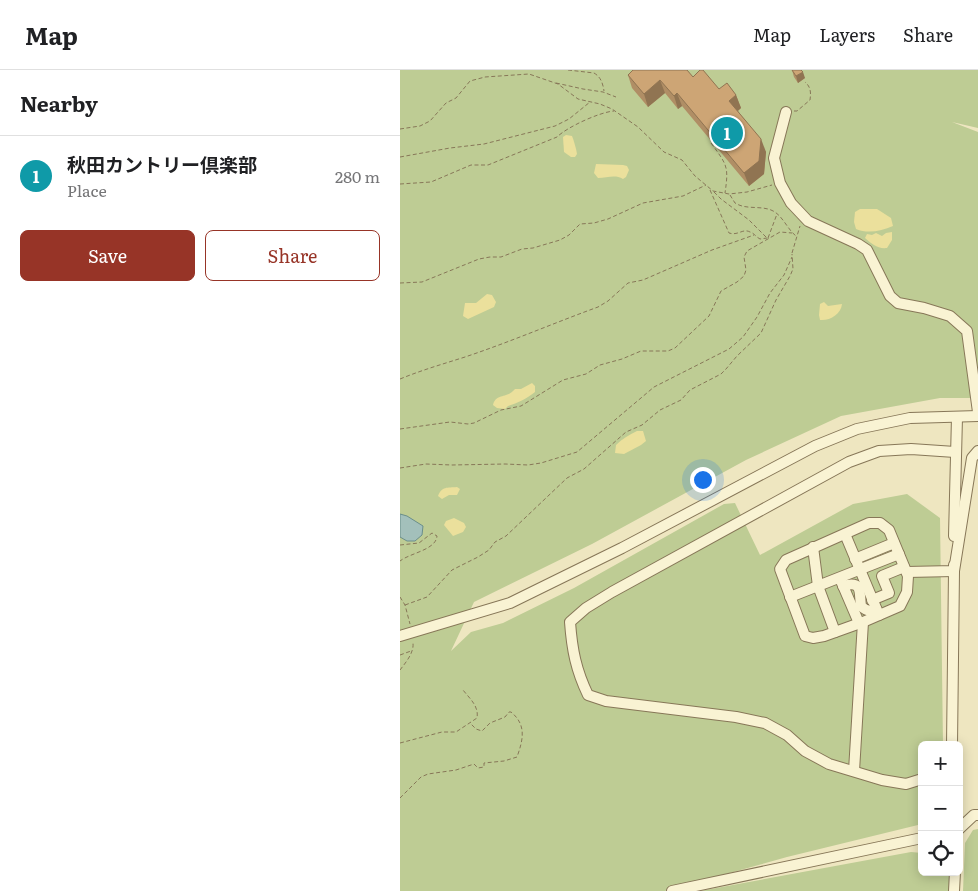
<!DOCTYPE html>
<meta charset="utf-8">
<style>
:root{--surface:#fff;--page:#f6f6f6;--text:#202124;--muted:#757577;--line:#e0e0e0;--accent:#973427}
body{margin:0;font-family:Literata,"Noto Sans JP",serif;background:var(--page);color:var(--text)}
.controls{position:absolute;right:15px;bottom:15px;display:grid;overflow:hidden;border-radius:8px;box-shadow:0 2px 12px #0003}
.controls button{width:45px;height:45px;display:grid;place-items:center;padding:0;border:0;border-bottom:1px solid var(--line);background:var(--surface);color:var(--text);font:25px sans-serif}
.you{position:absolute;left:302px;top:409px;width:18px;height:18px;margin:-12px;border:4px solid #fff;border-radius:50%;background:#1a73e8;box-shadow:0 0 0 8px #1a73e833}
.badge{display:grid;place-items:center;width:32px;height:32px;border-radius:50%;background:var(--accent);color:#fff;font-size:16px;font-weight:700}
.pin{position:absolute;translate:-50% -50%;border:2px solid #fff;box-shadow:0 1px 5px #0006}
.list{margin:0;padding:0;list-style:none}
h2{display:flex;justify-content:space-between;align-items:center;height:65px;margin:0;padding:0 20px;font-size:21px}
h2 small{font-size:16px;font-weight:400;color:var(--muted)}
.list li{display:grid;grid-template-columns:32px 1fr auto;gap:15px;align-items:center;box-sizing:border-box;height:80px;padding:0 20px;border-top:1px solid var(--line)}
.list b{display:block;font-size:19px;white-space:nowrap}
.list p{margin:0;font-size:16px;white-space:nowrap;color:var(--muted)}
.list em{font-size:16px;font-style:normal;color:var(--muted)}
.actions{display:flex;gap:10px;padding:15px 20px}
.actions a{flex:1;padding:11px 0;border:1px solid var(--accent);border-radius:8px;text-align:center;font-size:18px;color:var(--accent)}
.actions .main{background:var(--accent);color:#fff}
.icon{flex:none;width:28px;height:28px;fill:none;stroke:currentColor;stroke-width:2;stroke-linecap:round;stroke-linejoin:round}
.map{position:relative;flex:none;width:578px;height:821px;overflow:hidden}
header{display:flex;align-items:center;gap:30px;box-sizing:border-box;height:70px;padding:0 25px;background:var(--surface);border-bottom:1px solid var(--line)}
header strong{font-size:24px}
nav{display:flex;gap:28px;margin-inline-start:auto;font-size:18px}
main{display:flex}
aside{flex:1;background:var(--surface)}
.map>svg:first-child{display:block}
</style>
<header>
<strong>Map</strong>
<nav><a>Map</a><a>Layers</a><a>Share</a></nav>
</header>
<main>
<aside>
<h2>Nearby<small></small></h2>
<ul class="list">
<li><span class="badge" style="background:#0f9aa8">1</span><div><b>秋田カントリー倶楽部</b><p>Place</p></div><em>280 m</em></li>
</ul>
<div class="actions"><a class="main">Save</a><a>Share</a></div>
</aside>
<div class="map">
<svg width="578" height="821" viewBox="0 0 578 821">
<rect width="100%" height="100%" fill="#eee6c0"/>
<!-- green -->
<g fill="#becc94">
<polygon points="0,0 578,0 578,58 552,52 578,62 578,328 540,328 441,346 346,390 192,474 74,532 51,581 71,562 103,553 174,518 324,434 335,433 360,485 453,434 507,424 540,448 543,675 522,675 522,754 387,787 265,821 0,821"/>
<polygon points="578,759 578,821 563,821 565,773 573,760"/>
<polygon points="511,782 522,783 522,802 550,802 550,821 300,821"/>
</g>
<!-- sand -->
<g fill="#ebe09c">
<path d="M166,65l6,1c2,5 4,12 5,18l-2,3h-4l-7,-5 -1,-15z"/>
<path d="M196,94l27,1 4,1 2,4 -3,7 -3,2c-8,-5 -16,-1 -25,-1l-4,-5z"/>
<path d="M460,139h17l14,9 2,8c-12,5 -25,8 -37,3l-2,-7 1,-10z"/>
<path d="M492,162v8l-5,8c-10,1 -15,-4 -22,-10l2,-4 5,1 4,-2 6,3 4,-3z"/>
<polygon points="87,224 92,225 96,232 94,237 68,249 63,246 65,233 76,233"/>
<path d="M424,232l4,4 14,-2c-1,10 -12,17 -22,16l-1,-5 1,-11z"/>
<path d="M132,313l3,3v6c-9,7 -17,11 -27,14l-3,3 -8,-1 -4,-3c3,-12 14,-6 22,-16h6z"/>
<path d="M237,361h6l3,10 -5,4 -17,9 -9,-1 1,-8c6,-6 13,-10 21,-14z"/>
<path d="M57,417l3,2 -3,6h-8l-7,4 -4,-3c4,-10 9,-8 19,-9z"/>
<polygon points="54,448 64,453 66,457 63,462 53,466 44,455 46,451"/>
</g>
<!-- water -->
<polygon fill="#a3c0bb" stroke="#6a8e8a" points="0,444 7,446 23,456 22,465 15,471 7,471 0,467"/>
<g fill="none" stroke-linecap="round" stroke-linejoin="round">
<defs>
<g id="minor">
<polyline points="386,42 374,88 380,113 391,133 408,151 458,174 467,180 490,226 498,233 524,238 550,246 567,261 578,342"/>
<polygon points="469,453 480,453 489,460 508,506 507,522 500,536 463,552 424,566 413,568 405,566 380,499 386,490"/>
<polyline points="445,464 479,545"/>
<polyline points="554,466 557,347"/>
<polyline points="413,477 418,516 435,562"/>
<polyline points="455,489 494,473"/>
<polyline points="507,502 554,501 554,495"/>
<polyline points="441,511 459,553"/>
<path d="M443,516c20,-6 16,6 18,20 5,5 9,6 15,3"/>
<polyline points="390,527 499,484"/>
<polyline points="472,530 489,523 482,506 504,497"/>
<polyline points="0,566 110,533 222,478 415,376 457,359 510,348 578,346"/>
<polyline points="552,675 554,501 572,388 578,381"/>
<polyline points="454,701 463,552"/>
<path d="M522,709l-16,5 -24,-4 -53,-16 -24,-13 -18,-16 -22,-12 -29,-6 -130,-16 -18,-6c-12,-25 -16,-45 -18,-73l16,-14 26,-16 237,-130 30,-11 32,-2 44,3"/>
<polyline points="559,759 574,745 578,745"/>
<polyline points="272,821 522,768"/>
<polyline points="554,821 555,802"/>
</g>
</defs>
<!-- minor casing -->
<use href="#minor" stroke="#877758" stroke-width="12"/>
<!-- path -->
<g stroke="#877758" stroke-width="1" stroke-dasharray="4 2.5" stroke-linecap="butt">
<path d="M168,0l26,3c7,4 9,11 10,18"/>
<polyline points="156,13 183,19 203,22 216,27"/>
<path d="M394,41h3l13,-11c1,-7 1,-13 -5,-18"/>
<polyline points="0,59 20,56 30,51 46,33 56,28 70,11 85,7 129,4 158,14 178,29 200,34 212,39 238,57 264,82 282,90 295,106 313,121 329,124 347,122 372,115"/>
<path d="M311,73c16,22 18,23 14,50"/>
<polyline points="0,87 50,78 84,74 155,56 169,49 190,32"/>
<path d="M0,114l31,-2 40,-17h17l69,-28c10,-10 43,-25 57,-26"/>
<path d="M310,120l19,43c9,3 14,-5 21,-1 4,1 6,5 10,7l7,-1"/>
<polyline points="314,122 321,129 349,150 367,168"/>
<path d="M330,125l5,8 4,2c10,4 22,1 32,5 11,4 16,19 25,26"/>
<polyline points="368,168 377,144"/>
<polyline points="392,183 400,156"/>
<polyline points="0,213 22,212 79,189 90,187 101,187 122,179 133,178 160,170 169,165 180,154 194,153 208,149 243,133 283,126 306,115"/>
<path d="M0,309c22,-9 43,-15 65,-22 45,-15 89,-34 133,-50l10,-6 20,-18 15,-3 69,-30 42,-15"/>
<polyline points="0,359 50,352 68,354 74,353 101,340 121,336 163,310 186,304 200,295 222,289 241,281 268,281 275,278 309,246 321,221 337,212 344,206 346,200 344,187 347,181 380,162 392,163"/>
<polyline points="0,398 26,394 52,395 105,394 128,395 141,393 177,382 254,317 329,279 343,267 357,247 370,223 384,205 392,187"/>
<path d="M0,475l19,-2 13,-10 5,3c-1,14 -27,17 -37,25"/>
<polyline points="0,527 5,535 10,554"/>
<polyline points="5,535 27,527 52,500 78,487 89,480 95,472 106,466 167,408 184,399 226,362 242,355 260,340 281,330 290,320 321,304 326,299 337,286 361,263 376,230 390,206 393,199 392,184"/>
<polyline points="0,585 11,581"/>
<path d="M0,600c6,-8 14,-17 13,-27"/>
<path d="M0,673l42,-11h14l21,-14c2,-12 -7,-19 -14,-28"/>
<path d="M0,728l21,-21 7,-3 28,-4 18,-6 4,4 6,-1v-4l20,-2 13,-4c6,-17 10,-32 -6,-45h-2l-4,5 -15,6 -8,8 -6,-2 -6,-6"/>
</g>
<!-- minor -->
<use href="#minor" stroke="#f9f3d3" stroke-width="10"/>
</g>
<!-- wall -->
<g fill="#b08e65">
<polygon points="392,0 405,8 398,13 394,7"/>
<polygon points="228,5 293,7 319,19 336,25 341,38 338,41 366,82 364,104 349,116 282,36 278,39 265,23 248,37 232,18"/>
</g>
<!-- shaded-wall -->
<g fill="#907452">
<polygon points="403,2 405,8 398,13 396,6"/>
<polygon points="260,10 265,23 248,37 244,24"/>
<polygon points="277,23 282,36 278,39 274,26"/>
<polygon points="336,25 341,38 334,44 329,31"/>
<polygon points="361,69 366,82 364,104 349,116 344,103"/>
</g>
<!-- building -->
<g fill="#cda575" stroke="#907452">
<polygon points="233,0 287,0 293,7 300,0 303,0 319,19 327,13 336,25 329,31 361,69 359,91 344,103 277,23 274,26 260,10 244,24 228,5"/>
<polygon points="392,0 401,0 403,2 396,6"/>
</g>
</svg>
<div class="controls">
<button>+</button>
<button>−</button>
<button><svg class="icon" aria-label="locate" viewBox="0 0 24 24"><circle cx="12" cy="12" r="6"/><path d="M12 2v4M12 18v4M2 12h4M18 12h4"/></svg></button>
</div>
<div class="you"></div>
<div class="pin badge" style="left:327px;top:63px;background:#0f9aa8">1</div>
</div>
</main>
